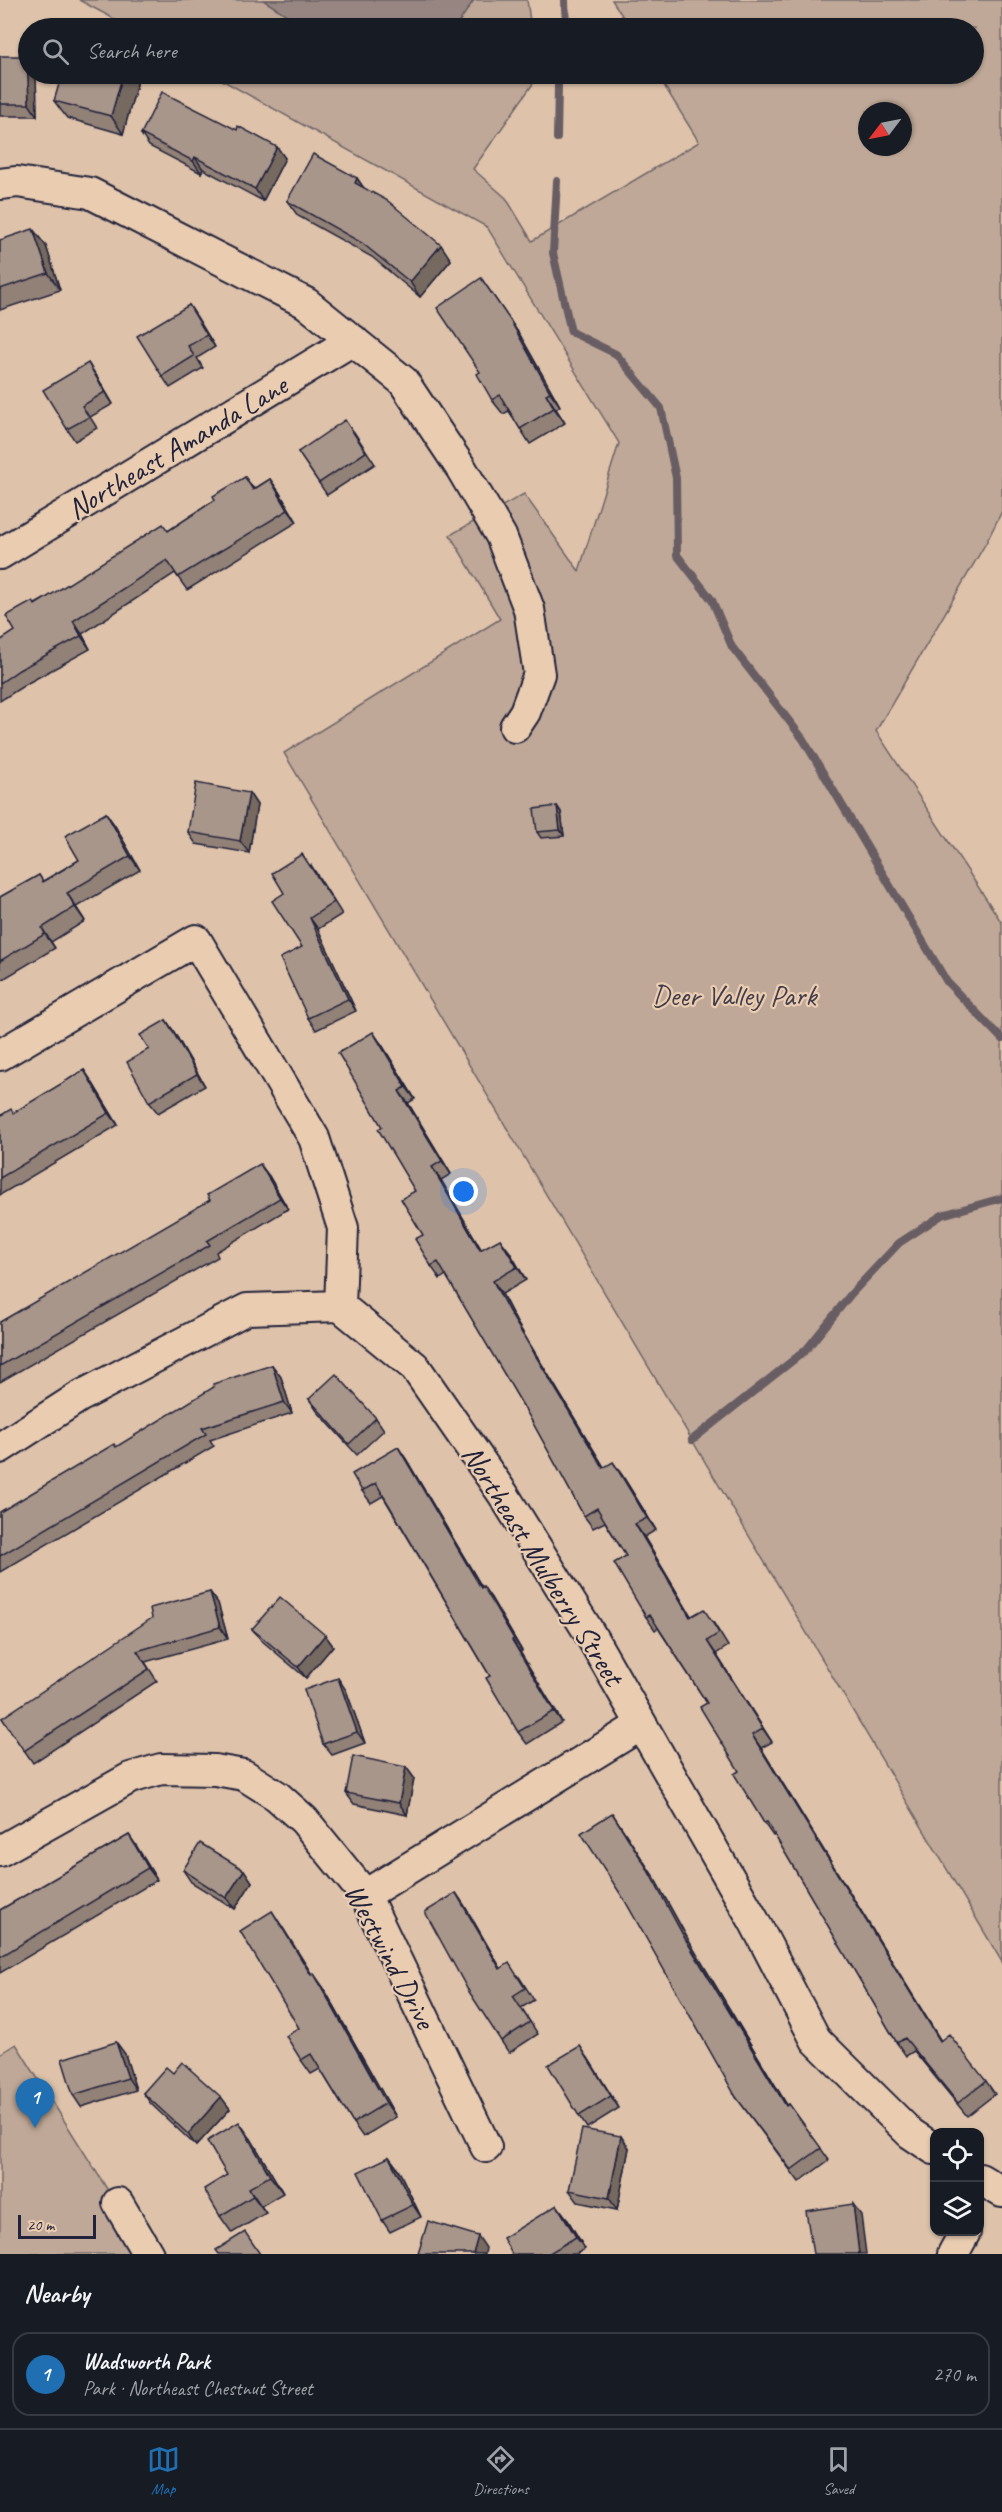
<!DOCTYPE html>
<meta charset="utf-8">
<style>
:root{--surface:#171b24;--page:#242831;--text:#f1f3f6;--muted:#9ea1a6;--line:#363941;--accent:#1f6fb2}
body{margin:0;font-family:Caveat,sans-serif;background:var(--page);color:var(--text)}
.controls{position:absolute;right:18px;bottom:18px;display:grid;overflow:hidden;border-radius:12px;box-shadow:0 2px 4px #0004}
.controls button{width:54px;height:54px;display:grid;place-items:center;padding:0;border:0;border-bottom:2px solid var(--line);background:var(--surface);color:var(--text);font:30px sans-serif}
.compass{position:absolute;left:858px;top:102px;width:54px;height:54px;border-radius:50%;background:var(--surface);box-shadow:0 2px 4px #0004;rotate:238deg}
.scale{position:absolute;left:18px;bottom:15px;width:78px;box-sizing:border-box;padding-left:6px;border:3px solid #22223b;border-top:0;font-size:16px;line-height:21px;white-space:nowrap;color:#22223b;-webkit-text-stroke:4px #eacdb1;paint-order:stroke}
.you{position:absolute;left:464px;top:1192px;width:21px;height:21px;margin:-15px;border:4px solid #fff;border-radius:50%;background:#1a73e8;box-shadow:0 0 0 9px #1a73e833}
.badge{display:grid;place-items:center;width:39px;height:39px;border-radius:50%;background:var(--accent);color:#fff;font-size:20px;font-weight:700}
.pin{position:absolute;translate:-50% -50px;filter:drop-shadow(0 2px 3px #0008)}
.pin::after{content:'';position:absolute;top:32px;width:21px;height:18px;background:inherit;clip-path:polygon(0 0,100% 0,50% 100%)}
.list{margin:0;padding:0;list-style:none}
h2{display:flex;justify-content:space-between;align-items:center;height:78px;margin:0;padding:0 24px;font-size:26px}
h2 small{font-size:20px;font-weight:400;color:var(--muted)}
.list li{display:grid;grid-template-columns:39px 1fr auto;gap:18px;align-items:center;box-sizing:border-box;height:84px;margin:0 12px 12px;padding:0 12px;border:2px solid var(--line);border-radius:18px}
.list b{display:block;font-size:22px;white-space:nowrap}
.list p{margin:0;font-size:20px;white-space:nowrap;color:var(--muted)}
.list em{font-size:20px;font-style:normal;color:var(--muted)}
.icon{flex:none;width:33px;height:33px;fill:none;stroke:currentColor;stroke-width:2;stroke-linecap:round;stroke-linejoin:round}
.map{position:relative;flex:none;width:1002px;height:2254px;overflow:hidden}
.search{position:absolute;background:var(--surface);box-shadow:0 2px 4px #0004;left:18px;right:18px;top:18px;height:66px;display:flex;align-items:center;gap:15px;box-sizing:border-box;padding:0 21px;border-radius:33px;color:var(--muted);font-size:22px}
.sheet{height:174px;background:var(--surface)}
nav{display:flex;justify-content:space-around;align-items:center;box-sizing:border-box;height:84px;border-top:2px solid var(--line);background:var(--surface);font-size:16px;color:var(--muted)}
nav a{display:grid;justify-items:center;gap:3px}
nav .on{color:var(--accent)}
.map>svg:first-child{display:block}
</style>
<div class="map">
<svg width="1002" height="2254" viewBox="0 0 1002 2254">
<rect width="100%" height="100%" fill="#dec3aa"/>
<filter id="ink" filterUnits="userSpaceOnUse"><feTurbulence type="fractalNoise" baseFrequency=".0167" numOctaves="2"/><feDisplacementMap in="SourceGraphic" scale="12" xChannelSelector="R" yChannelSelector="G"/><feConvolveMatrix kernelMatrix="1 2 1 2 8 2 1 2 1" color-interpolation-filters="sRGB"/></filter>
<g filter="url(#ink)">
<!-- green -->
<g fill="#bfa897" stroke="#706569" stroke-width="1.5" fill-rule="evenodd">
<polygon points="79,0 527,0 531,28 131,28"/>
<path d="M612,0h390v511l-16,32 -110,188 126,192v1039l-718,-1209 216,-134 -50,-84 74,-41 55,77 40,-128 -132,-216 -276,-153h325l1,4 -64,91 33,29 26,43 167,-99 -42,-68h317v-46h-344zM867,111h36v36h-36z"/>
<polygon points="16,2044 148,2254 0,2254 0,2054"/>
</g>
<!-- water -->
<polygon fill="#968580" stroke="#685d64" stroke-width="1.5" points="263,0 474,0 455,28 307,28"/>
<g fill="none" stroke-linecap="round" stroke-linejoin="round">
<!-- stream -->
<g stroke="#685d64" stroke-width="8">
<polyline points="565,0 566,28"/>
<polyline points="557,138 558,85 561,74"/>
<polyline points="557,181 553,253 571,332 616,354 661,408 676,478 677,555 712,600 732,647 803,739 947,982 1002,1039"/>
<polyline points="692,1440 806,1350 851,1294 899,1243 942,1215 1002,1198"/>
</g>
<defs>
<g id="street">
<polyline points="0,184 17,182 90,193 306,303 403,381 461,468 501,536 529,609 539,674 525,712 515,727"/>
<polyline points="0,554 353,340"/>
<polyline points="0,1055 196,940 314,1138 343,1228 340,1306"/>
<polyline points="0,1448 79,1397 247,1309 340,1306 415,1367 503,1494 587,1629 754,1921 816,2040 910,2133 934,2149"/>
<polyline points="0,1851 130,1778 161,1769 215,1770 244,1775 277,1796 304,1820 365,1895 486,2147"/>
<polyline points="365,1895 641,1725"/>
<polyline points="980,2179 1002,2192"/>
<polyline points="118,2203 148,2254"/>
<polyline points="953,2254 965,2232"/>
</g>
</defs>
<!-- street casing -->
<use href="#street" stroke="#22223b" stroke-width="34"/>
<!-- street -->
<use href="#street" stroke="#eacdb1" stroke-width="30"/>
</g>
<!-- wall -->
<g fill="#918177" stroke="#22223b" stroke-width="1.5">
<polygon points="0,56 28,74 36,74 37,116 0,116"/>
<polygon points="139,76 123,134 67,118 54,101"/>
<polygon points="237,130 277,147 285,158 263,201 203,169 201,173 149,146 141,134"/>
<polygon points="357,178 363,187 451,260 420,297 372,257 298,216 287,201"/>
<polygon points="0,240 46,246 60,290 0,310"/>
<polygon points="189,305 215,347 197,358 203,368 170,388 162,376"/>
<polygon points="520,335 560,406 556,409 565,423 530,444 509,411 503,414 492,400 480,372"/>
<polygon points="96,375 113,404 90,417 97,428 75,441 67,429"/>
<polygon points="354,432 375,464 327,495 298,452"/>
<polygon points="245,477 254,489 270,479 279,492 297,522 187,590 175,573 82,634 90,649 28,683 0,701 0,641 15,631 35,604 168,531 215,500"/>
<polygon points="249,793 257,805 249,853 196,844 188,832"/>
<polygon points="557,806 561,812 564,836 541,838 537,832"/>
<polygon points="106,813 115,826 140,870 76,907 85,921 51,942 55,948 0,981 0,897 39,875 43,881 79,860"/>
<polygon points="311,865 342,914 318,929 356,1011 316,1030 308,1018 302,947 284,893"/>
<polygon points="166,1020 174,1032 205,1086 158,1113 149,1102 149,1049"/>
<polygon points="382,1045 415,1099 408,1103 451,1174 441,1180 481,1249 509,1251 526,1280 502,1294 517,1323 604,1467 622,1475 656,1530 644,1537 691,1616 713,1622 728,1646 716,1654 772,1742 761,1748 940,2040 986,2081 995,2094 967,2116 914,2051 906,2056 897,2043 775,1835 773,1836 764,1823 707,1703 658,1628 655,1630 646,1617 626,1556 605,1522 593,1528 584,1516 528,1414 446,1275 440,1279 431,1266 423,1235 415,1191 382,1127"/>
<polygon points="84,1070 92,1082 118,1125 0,1195 0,1116 14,1113"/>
<polygon points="269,1176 288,1209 216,1252 218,1257 0,1382 0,1322"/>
<polygon points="272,1365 281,1377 292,1413 210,1440 214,1446 0,1572 0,1512 117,1447"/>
<polygon points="309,1399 376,1418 384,1430 357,1455 317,1411"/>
<polygon points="398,1447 406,1459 482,1587 491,1598 522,1651 520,1652 562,1722 527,1744 518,1732 490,1676 383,1496 371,1503 362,1491"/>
<polygon points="210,1592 218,1603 228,1639 145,1662 157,1681 33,1763 2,1718"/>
<polygon points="252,1629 325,1635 333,1646 306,1678 261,1640"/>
<polygon points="346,1690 365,1743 332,1755 323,1744"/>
<polygon points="406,1767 414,1778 407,1815 354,1804 346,1793"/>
<polygon points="612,1813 653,1876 693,1948 787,2105 789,2104 829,2160 799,2182 736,2097"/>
<polygon points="129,1835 137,1847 157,1880 0,1973 0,1910"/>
<polygon points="183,1870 244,1870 252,1882 235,1909 191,1882"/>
<polygon points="456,1893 464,1905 501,1969 518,1975 534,2000 521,2008 538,2034 509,2053 501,2041"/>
<polygon points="281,1925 312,1975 323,1987 396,2117 363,2137 353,2123 320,2069 311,2074 301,2060 299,2028"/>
<polygon points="116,2042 125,2054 136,2090 81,2107 73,2095"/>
<polygon points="588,2058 619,2108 587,2128 579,2116"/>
<polygon points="173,2073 221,2097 230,2109 196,2146 151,2104 143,2093"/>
<polygon points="251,2139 283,2193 261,2206 266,2213 232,2233 220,2216 227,2175"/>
<polygon points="629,2148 617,2210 578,2202 569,2190"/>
<polygon points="389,2157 398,2169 421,2217 390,2232 382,2220"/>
<polygon points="566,2217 585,2249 576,2254 512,2254"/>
</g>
<!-- shaded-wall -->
<g fill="#766961" stroke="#22223b" stroke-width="1.5">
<polygon points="27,56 28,57 28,74 36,74 37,116 29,104"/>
<polygon points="123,74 137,74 139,76 123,134 111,116"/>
<polygon points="277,147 285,158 263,201 255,189"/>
<polygon points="195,157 203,169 201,173 193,161"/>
<polygon points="357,178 367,193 355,183"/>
<polygon points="33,229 46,246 60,290 48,273"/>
<polygon points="441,245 451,260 420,297 410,282"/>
<polygon points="481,278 520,335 560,406 550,392"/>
<polygon points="189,305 197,317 215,347 207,335"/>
<polygon points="88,363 96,375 113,404 105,392"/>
<polygon points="546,394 556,409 565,423 554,408"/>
<polygon points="270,479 279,492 297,522 288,510"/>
<polygon points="73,621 82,634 90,649 81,636"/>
<polygon points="249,793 257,805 249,853 240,841"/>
<polygon points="557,806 561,812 564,836 560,830"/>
<polygon points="106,813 115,826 140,870 130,856"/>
<polygon points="67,893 85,921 75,907"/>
<polygon points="310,918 318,929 356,1011 348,999"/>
<polygon points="42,928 51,942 55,948 45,934"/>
<polygon points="166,1020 174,1032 205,1086 197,1074"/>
<polygon points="373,1032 382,1045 415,1099 406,1087"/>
<polygon points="84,1070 92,1082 118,1125 109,1113"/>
<polygon points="399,1091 408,1103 451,1174 442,1161"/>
<polygon points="260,1164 269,1176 288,1209 280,1198"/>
<polygon points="432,1167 441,1180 489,1263 480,1250"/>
<polygon points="500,1239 509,1251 526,1280 517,1267"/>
<polygon points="493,1281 502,1294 517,1323 612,1481 603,1468 508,1310"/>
<polygon points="272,1365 281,1377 292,1413 284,1402"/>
<polygon points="398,1447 406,1459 489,1600 481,1588"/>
<polygon points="613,1462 622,1475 656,1530 647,1518"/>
<polygon points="635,1524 644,1537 699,1630 690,1617"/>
<polygon points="483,1586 491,1598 522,1651 514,1639"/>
<polygon points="210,1592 218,1603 228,1639 220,1627"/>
<polygon points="325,1635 333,1646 306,1678 298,1667"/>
<polygon points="512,1640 520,1652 562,1722 554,1711"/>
<polygon points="707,1641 716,1654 772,1742 763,1729"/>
<polygon points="338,1678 346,1690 365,1743 357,1732"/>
<polygon points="752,1735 761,1748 949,2054 940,2041"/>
<polygon points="406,1767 414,1778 407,1815 399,1803"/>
<polygon points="612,1813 653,1876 693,1948 794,2117 786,2106 684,1937"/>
<polygon points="129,1835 137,1847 157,1880 148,1868"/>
<polygon points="244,1870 252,1882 235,1909 226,1898"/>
<polygon points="456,1893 464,1905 508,1981 500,1969"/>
<polygon points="272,1911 281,1925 321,1989 311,1975"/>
<polygon points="314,1974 323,1987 396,2117 386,2103"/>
<polygon points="116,2042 125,2054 136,2090 128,2078"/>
<polygon points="580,2046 588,2058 619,2108 611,2096"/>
<polygon points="221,2097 230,2109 196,2146 188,2134"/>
<polygon points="239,2122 251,2139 283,2193 270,2176"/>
<polygon points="621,2136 629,2148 617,2210 609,2198"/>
<polygon points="389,2157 398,2169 421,2217 413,2205"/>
<polygon points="249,2188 261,2206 266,2213 253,2196"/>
<polygon points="853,2204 861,2215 866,2254 859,2254"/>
<polygon points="557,2205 566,2217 585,2249 576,2237"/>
<polygon points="478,2236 486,2248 485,2254 473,2254"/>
</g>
<!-- building -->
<g fill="#a9968a" stroke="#22223b" stroke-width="1.5">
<polygon points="0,56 27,56 29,104 0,104"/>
<polygon points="62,74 123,74 111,116 54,101"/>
<polygon points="162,92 237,130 238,126 277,147 255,189 195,157 193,161 141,134"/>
<polygon points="313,154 357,178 355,183 388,201 441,245 410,282 362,243 287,201"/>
<polygon points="33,229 48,273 0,289 0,240"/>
<polygon points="481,278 510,320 550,392 546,394 554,408 520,429 500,395 492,400 477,374 480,372 437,308"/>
<polygon points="189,305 207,335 188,346 194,356 162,376 137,336"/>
<polygon points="88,363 105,392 82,406 89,417 67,429 43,390"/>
<polygon points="345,420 366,452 319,483 298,452"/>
<polygon points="245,477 253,490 270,479 288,510 178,577 167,560 73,621 81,636 19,670 0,683 0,641 15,631 6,616 33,601 35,605 163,524 168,531 215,500 213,496"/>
<polygon points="196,783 249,793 240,841 188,832"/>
<polygon points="557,806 560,830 537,832 534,809"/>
<polygon points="106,813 130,856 67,893 75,907 42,928 45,934 0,961 0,897 39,875 43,882 79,860 65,836"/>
<polygon points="302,854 334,902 310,918 348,999 308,1018 280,958 302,947 272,901 284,893 272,873"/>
<polygon points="166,1020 197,1074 149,1102 127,1062 149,1049 140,1035"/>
<polygon points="373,1032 406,1087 399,1091 442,1161 432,1167 480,1250 500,1239 517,1267 493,1281 508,1310 603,1468 613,1462 647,1518 635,1524 690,1617 704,1609 719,1633 707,1641 763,1729 752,1735 940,2041 949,2034 986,2081 958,2103 905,2038 897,2043 767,1822 764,1823 734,1774 739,1771 700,1707 707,1703 650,1615 646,1617 614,1563 626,1556 597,1508 584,1516 528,1414 438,1262 431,1266 415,1239 423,1235 401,1199 415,1191 378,1129 382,1127 338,1053"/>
<polygon points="84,1070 109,1113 0,1178 0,1116 11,1109 13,1113"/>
<polygon points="260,1164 280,1198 207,1241 210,1245 0,1366 0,1322 210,1200 207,1195"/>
<polygon points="272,1365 284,1402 202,1428 206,1434 0,1556 0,1512 114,1444 116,1447 214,1387 213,1384"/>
<polygon points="336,1374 376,1418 349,1444 309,1399"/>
<polygon points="398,1447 481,1588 483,1586 514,1639 512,1640 554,1711 518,1732 486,1678 490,1676 376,1483 362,1491 352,1474"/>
<polygon points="210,1592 220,1627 137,1651 149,1669 24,1751 2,1718 152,1618 150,1608"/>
<polygon points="280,1597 325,1635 298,1667 252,1629"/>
<polygon points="338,1678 357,1732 323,1744 304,1690"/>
<polygon points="353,1756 406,1767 399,1803 346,1793"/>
<polygon points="612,1813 645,1865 684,1937 786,2106 789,2104 821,2148 791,2170 736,2097 625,1901 581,1833"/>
<polygon points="129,1835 148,1868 0,1957 0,1910"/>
<polygon points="200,1843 244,1870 226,1898 183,1870"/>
<polygon points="456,1893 500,1969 509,1963 525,1988 513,1996 530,2022 501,2041 468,1990 425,1912"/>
<polygon points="272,1911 311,1975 314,1974 386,2103 353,2123 311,2054 301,2060 286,2036 299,2028 240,1931"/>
<polygon points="116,2042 128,2078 73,2095 62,2059"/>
<polygon points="580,2046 611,2096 579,2116 548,2065"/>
<polygon points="182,2062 221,2097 188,2134 143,2093 166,2067 173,2073"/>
<polygon points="239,2122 270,2176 249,2188 253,2196 220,2216 204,2189 227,2175 207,2141"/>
<polygon points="582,2129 621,2136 609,2198 569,2190"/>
<polygon points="389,2157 413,2205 382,2220 358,2172"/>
<polygon points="853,2204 859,2254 813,2254 806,2211"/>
<polygon points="557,2205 576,2237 548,2254 512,2254 503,2238"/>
<polygon points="428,2221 478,2236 473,2254 418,2254"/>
<polygon points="245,2232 260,2254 219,2254 216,2250"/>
</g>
</g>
<g text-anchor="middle" stroke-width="4.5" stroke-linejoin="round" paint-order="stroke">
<!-- street labels -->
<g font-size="30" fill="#22223b" stroke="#eacdb1">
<text transform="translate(177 447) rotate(-31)" y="10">Northeast Amanda Lane</text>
<text transform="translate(543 1565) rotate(58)" y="10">Northeast Mulberry Street</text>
<text transform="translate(390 1956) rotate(62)" y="10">Westwind Drive</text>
</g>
<!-- park labels -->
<g font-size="30" fill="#413d4d" stroke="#eacdb1">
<text x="734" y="1005">Deer Valley Park</text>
</g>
</g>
</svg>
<div class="controls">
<button><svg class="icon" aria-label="locate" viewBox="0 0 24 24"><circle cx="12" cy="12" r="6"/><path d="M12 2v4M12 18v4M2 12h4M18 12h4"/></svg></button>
<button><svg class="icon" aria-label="layers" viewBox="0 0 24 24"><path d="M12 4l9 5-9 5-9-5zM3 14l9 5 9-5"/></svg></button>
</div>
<svg class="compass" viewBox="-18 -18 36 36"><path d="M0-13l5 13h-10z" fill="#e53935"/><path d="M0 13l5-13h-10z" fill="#9ea1a6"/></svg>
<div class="scale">20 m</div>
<div class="you"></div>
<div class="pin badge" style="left:35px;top:2128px">1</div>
<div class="search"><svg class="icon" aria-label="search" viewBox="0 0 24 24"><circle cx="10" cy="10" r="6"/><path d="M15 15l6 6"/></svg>Search here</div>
</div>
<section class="sheet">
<h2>Nearby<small></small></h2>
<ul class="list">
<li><span class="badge">1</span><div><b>Wadsworth Park</b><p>Park · Northeast Chestnut Street</p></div><em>270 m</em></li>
</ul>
</section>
<nav>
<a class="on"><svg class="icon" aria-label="map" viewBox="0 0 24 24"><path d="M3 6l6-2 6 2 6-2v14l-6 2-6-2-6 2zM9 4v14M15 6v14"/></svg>Map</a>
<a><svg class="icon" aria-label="directions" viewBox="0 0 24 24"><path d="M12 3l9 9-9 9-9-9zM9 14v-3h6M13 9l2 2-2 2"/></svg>Directions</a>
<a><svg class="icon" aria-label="saved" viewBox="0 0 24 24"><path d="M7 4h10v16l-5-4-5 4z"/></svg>Saved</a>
</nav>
